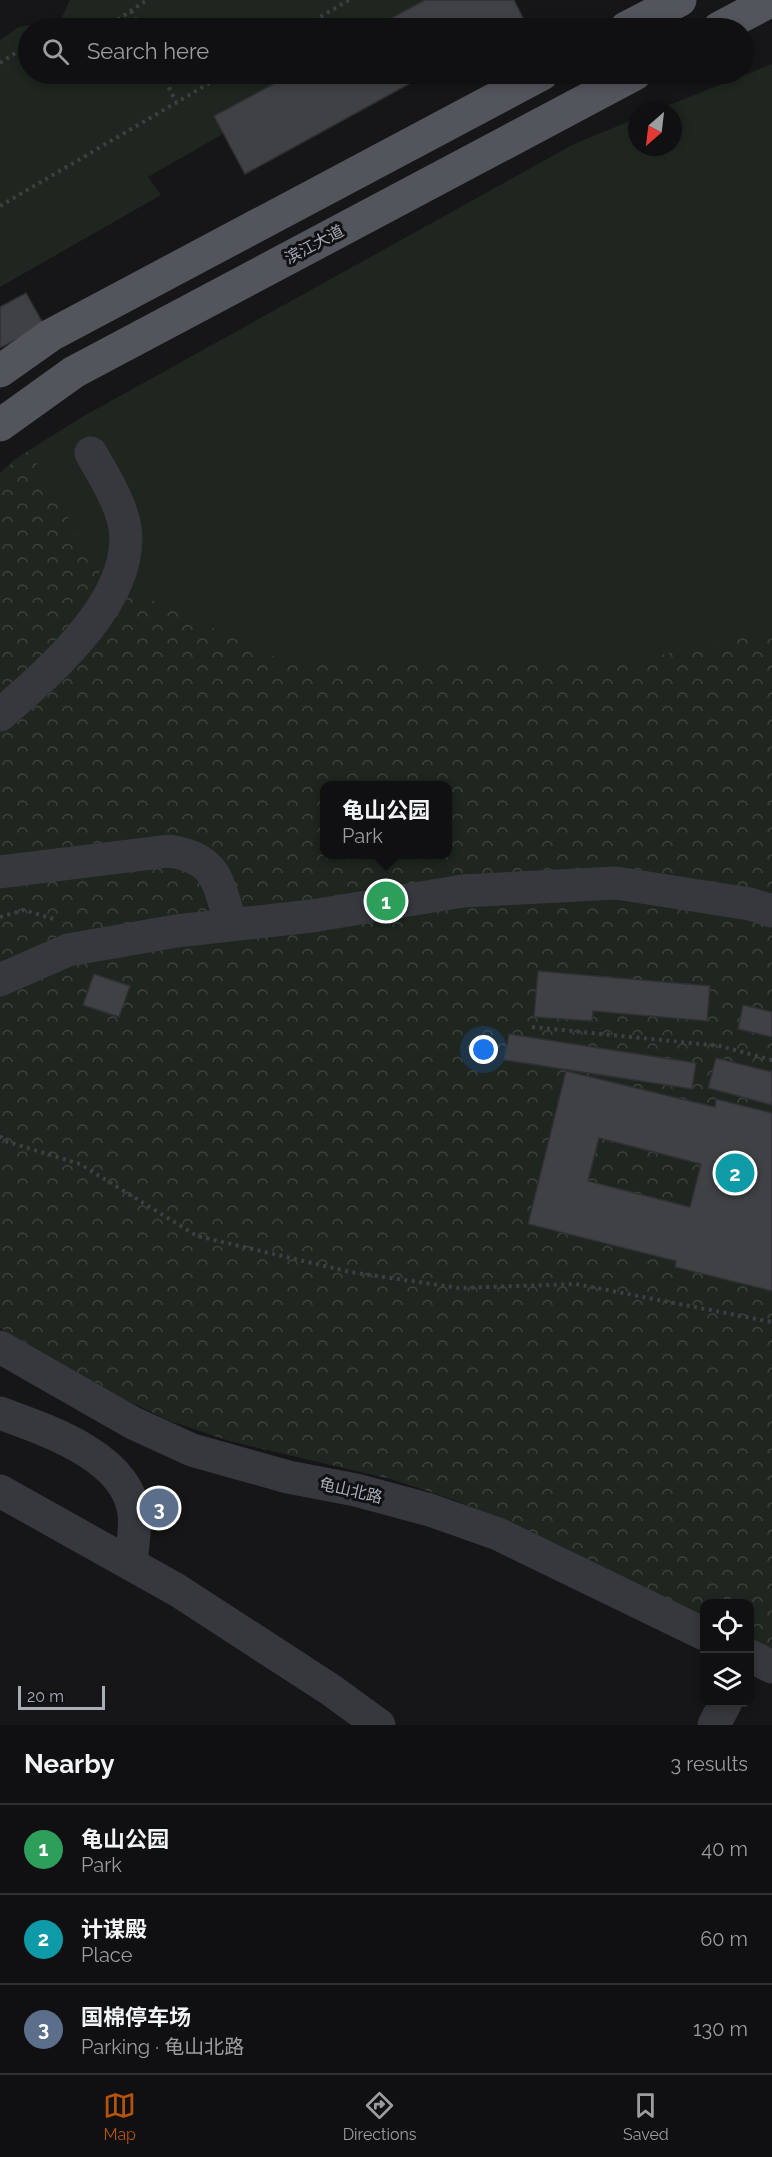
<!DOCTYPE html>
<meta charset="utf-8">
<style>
:root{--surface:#101012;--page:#1e1e20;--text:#f1f3f6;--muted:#9c9d9f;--line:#303032;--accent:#b45309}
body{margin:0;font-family:Raleway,"Noto Sans SC",sans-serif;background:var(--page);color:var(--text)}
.controls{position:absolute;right:18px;bottom:18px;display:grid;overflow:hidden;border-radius:12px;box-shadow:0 3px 9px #0003}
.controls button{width:54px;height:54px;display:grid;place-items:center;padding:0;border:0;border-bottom:2px solid var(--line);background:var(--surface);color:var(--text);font:30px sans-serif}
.compass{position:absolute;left:628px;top:102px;width:54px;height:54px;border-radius:50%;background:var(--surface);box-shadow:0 3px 9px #0003;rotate:208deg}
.scale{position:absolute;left:18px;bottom:15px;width:87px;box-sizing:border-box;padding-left:6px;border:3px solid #a8adb8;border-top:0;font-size:16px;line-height:21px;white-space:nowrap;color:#a8adb8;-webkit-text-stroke:4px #111113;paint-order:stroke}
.you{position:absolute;left:484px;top:1050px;width:21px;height:21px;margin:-15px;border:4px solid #fff;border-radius:50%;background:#1a73e8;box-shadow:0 0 0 9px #1a73e833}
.badge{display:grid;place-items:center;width:39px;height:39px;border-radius:50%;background:var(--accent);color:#fff;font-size:20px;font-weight:700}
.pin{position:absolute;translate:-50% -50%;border:3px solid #fff;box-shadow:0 2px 6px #0006}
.popup{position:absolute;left:320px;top:781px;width:132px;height:78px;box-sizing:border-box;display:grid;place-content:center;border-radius:12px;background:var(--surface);filter:drop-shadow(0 2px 4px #0005);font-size:20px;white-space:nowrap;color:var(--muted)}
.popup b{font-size:22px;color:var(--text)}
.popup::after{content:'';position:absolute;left:50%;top:100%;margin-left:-12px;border:12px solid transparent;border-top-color:var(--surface)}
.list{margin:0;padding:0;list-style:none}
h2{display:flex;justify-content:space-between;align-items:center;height:78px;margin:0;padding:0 24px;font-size:26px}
h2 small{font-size:20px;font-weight:400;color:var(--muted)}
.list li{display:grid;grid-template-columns:39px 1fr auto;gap:18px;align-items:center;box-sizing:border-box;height:90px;padding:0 24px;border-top:2px solid var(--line)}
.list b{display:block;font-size:22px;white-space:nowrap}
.list p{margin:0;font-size:20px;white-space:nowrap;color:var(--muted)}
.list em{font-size:20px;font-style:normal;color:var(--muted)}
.icon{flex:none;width:33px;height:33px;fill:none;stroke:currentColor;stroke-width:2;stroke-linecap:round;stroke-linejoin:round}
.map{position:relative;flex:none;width:772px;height:1725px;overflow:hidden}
.search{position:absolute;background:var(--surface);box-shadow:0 3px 9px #0003;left:18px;right:18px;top:18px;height:66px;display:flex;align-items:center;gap:15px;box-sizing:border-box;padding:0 21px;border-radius:33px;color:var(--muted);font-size:22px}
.sheet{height:348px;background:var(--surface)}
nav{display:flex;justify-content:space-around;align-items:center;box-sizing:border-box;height:84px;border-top:2px solid var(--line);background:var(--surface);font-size:16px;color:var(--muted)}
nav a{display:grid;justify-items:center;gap:3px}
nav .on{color:var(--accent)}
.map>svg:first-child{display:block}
</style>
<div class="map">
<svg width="772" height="1725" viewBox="0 0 772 1725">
<defs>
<pattern id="forest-crowns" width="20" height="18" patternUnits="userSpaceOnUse" patternTransform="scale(1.5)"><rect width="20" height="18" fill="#1e261f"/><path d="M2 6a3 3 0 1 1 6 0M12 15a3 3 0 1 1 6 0" fill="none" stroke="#3c433d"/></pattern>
</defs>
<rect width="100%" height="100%" fill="#161618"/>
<!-- green -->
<g fill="#1e261f" fill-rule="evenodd">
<polygon points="70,0 425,0 373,28 28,28 28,74 292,74 214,116 223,134 148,177 161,195 0,287 0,40 19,27 61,19"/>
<path d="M772,64v1586l-22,-11v-35h-46l-140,-56 -109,-48 -64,-21 -161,-38 -62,-21 -168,-92v-855l15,-14 67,-42 492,-273 63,-26v29h36v-36h-19zM324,786h124v68h-124z"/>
</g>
<!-- forest -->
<path fill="url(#forest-crowns)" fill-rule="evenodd" d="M29,450l73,127 182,84 327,4 161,-33v1018l-22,-11v-35h-46v13l-140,-69 -109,-48 -64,-21 -161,-38 -62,-21 -42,-20 -126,-72v-855zM324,786h124v68h-124z"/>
<!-- building -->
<g fill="#404145" stroke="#303034" stroke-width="1.5" fill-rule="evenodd">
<polygon points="425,0 514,0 524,20 509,28 373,28"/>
<polygon points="292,74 427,74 245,174 214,116"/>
<polygon points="26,293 44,325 0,348 0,307"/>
<polygon points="538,971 710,986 707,1021 593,1011 592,1021 534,1017"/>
<polygon points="94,974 130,986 119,1017 83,1005"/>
<polygon points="743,1005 772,1012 772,1037 738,1029"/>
<polygon points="509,1034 696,1063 692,1089 504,1060"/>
<polygon points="716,1058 772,1072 772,1105 708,1088"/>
<path d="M566,1071l149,36 1,-8 56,14v178l-97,-24 1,-6 -148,-37zM599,1138l102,26 -11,43 -102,-26z"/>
</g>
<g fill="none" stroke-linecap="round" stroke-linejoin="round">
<!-- path -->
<g stroke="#3d3f44" stroke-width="4" stroke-dasharray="3 4.5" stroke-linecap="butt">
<polyline points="131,11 140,28"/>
<polyline points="105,28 147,0"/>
<polyline points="301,28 349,0"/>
<polyline points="0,63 23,48 28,47"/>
<polyline points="162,74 176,102"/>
<polyline points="0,206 225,74"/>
<polyline points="0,917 24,910 57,920"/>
<polyline points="532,1027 720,1046 772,1060"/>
<polyline points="0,1136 5,1141 80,1164 197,1236 350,1272 459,1288 576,1284 772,1322"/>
</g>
<!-- minor -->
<g stroke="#37383d" stroke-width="33">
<path d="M0,715c48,-42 135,-115 125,-187 -4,-26 -21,-51 -34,-75"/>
<path d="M0,872l169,-21c49,7 49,32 62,73"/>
<polyline points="0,980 68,950 176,931 312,916 463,891 616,883 750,904 772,911"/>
<polyline points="0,1347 133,1423 192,1450 288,1477 356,1490 430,1510 498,1534 704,1634"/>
<path d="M0,1413c46,17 127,43 134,100 2,16 -2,35 -3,51"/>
<polyline points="0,1491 177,1590 331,1690 379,1725"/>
<polyline points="750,1656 772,1667"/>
<polyline points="714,1725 726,1702"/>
</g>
<!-- major -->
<g stroke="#53555c" stroke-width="33">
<polyline points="626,28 680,0"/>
<polyline points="719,28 772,0"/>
<polyline points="0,371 51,335 542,74"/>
<polyline points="0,425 74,372 635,74"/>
</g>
</g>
<g text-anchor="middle" stroke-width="6" stroke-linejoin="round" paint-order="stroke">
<!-- street labels -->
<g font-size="16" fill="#a8adb8" stroke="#111113">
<text transform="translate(314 244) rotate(-28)" y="6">滨江大道</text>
<text transform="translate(351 1490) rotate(13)" y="6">龟山北路</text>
</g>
</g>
</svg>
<div class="controls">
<button><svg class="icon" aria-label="locate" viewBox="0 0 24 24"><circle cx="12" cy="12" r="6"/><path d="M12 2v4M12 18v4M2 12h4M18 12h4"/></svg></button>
<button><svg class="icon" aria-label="layers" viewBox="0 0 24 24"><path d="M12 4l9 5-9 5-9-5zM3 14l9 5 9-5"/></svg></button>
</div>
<svg class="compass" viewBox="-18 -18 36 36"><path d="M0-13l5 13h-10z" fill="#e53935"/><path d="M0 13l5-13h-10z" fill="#9c9d9f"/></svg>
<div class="scale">20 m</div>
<div class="you"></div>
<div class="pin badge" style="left:386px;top:901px;background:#2e9e5b">1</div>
<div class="popup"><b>龟山公园</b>Park</div>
<div class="pin badge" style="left:735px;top:1173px;background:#0f9aa8">2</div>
<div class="pin badge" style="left:159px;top:1508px;background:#5c6f8a">3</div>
<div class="search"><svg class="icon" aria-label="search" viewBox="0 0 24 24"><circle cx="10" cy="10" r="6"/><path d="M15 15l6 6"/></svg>Search here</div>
</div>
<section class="sheet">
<h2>Nearby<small>3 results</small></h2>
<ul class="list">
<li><span class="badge" style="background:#2e9e5b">1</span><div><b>龟山公园</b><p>Park</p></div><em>40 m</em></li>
<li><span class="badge" style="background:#0f9aa8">2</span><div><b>计谋殿</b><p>Place</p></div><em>60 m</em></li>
<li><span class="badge" style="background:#5c6f8a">3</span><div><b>国棉停车场</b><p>Parking · 龟山北路</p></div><em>130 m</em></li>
</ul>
</section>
<nav>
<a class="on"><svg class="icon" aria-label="map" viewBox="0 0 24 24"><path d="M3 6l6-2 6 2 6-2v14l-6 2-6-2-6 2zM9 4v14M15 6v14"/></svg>Map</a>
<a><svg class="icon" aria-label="directions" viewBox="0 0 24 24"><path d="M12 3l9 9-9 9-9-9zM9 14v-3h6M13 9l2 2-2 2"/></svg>Directions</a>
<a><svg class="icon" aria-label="saved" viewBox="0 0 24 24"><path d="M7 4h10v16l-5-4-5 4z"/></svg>Saved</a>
</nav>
